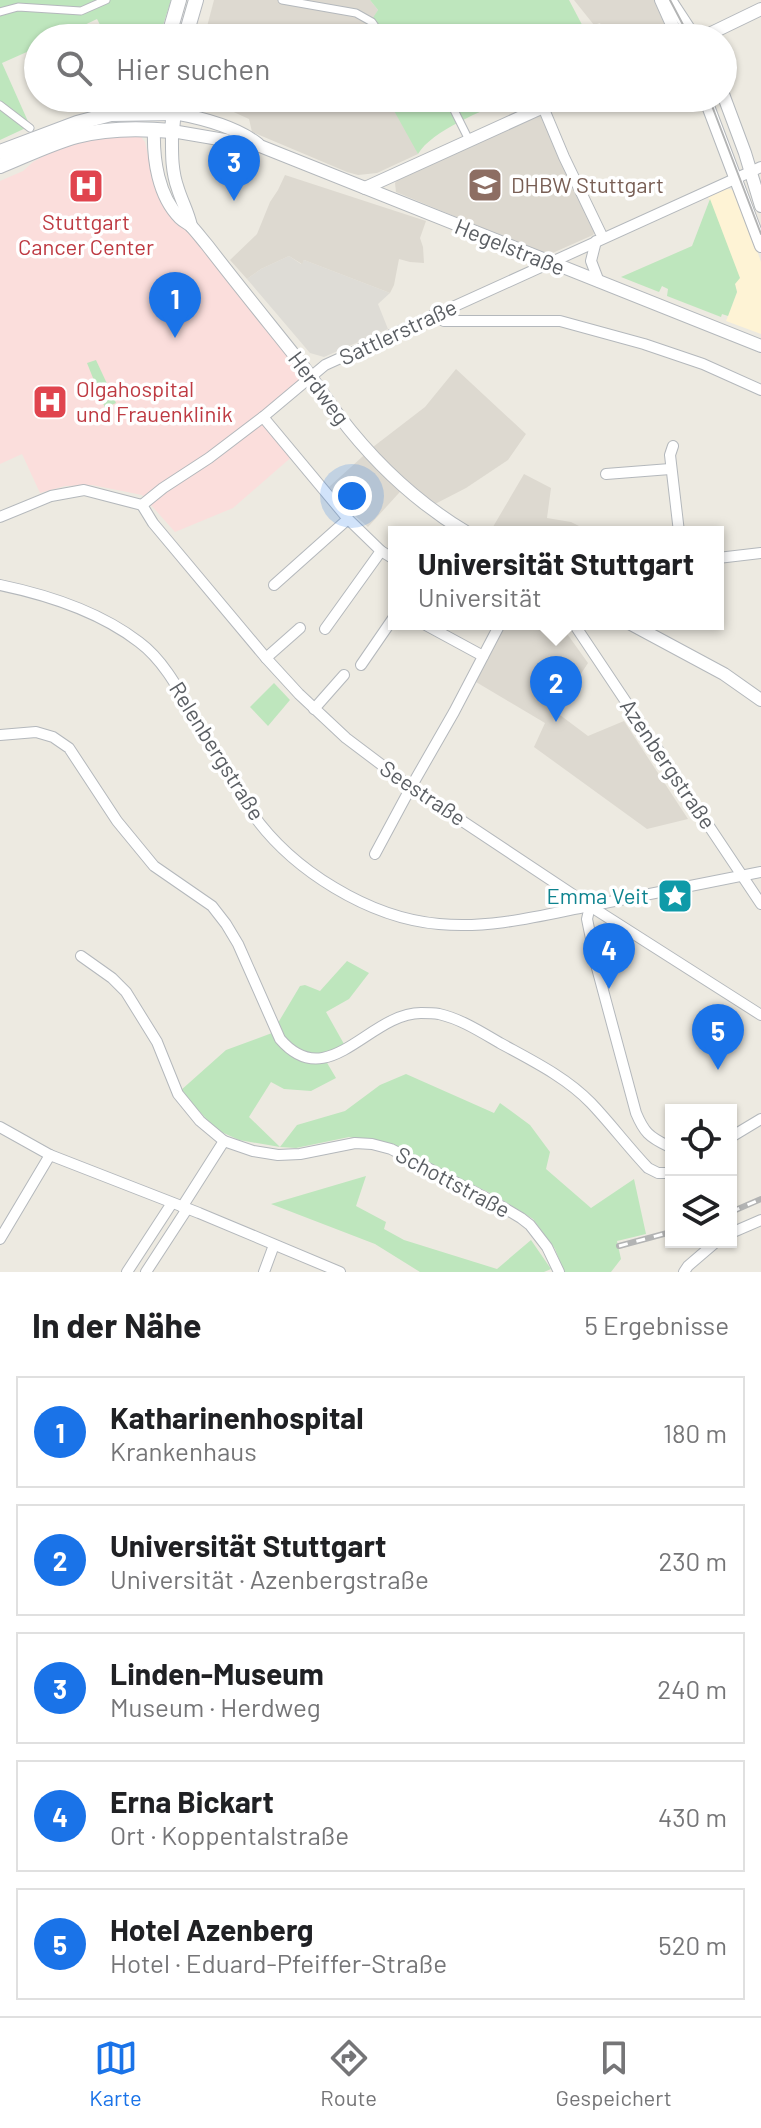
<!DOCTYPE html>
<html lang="de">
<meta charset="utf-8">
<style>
:root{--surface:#fff;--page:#f2f2f2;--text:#202124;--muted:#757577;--line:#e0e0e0;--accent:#1a73e8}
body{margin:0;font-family:Barlow,sans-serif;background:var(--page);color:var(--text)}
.controls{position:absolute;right:24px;bottom:24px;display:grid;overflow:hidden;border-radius:0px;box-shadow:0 2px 6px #0004}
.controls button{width:72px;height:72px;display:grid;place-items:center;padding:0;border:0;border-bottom:2px solid var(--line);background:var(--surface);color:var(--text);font:40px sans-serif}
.you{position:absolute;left:352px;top:496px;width:28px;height:28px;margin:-20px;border:6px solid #fff;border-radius:50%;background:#1a73e8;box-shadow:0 0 0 12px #1a73e833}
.badge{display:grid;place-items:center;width:52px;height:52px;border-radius:50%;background:var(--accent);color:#fff;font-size:26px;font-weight:700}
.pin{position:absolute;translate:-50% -66px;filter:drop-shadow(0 2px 4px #0008)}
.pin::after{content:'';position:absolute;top:42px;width:28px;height:24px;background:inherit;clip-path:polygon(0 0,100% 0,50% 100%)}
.popup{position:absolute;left:388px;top:526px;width:336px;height:104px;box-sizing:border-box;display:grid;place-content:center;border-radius:0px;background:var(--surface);filter:drop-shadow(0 2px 6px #0005);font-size:26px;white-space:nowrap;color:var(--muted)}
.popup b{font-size:30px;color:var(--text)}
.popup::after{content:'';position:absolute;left:50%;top:100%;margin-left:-16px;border:16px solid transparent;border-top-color:var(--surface)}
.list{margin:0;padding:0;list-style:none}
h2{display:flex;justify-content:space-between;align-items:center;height:104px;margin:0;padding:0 32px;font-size:34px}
h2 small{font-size:26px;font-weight:400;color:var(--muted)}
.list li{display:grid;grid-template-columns:52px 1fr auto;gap:24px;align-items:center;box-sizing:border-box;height:112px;margin:0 16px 16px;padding:0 16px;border:2px solid var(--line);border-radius:0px}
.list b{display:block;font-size:30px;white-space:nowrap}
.list p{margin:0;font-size:26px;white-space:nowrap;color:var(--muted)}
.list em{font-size:26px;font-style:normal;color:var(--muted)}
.icon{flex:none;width:44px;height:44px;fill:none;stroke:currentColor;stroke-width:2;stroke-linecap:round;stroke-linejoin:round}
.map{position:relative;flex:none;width:761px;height:1272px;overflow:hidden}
.search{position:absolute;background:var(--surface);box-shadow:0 2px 6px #0004;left:24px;right:24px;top:24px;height:88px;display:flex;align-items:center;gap:20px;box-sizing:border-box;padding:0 28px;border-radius:44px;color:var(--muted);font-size:30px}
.sheet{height:744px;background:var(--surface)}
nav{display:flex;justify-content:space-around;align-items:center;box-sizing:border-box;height:112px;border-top:2px solid var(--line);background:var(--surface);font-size:22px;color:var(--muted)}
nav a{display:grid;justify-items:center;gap:4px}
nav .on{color:var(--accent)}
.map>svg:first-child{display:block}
</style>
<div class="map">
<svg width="761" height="1272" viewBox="0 0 761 1272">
<rect width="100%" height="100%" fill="#edeae1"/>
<!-- commercial -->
<polygon fill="#fef3d5" points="727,189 735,190 738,196 761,262 761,334 726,321 737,292 735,284 739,277 708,197"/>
<!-- industrial -->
<polygon fill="#dedcd6" points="289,256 301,264 304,260 390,293 378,304 388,329 324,357 310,353 247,279 261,269"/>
<!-- education -->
<g fill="#ddd9d0">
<polygon points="214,0 370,0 378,10 372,22 360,38 204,38"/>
<polygon points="574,0 655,0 664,23 664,30 653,38 607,38 600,23 594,25"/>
<polygon points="203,98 393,98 418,154 377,173 358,175 347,172 252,132 249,119"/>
<polygon points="540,113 543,114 595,231 593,235 548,255 396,192 395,183 400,177"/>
<polygon points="285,175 426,221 420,238 423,247 424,263 410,262 399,259 394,285 390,293 304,260 302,264 289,256 261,269 247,279 230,260 257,234 270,202 278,190"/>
<polygon points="456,369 526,434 508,460 466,488 435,504 408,483 368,527 347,509 329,487 373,447 425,407"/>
<polygon points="524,474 551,488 547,518 571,522 581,527 582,532 490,532"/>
<polygon points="504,624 560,624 588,663 556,712 588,736 624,721 688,819 647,829 534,747 545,723 476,682"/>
</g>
<!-- medical -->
<polygon fill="#fbdedc" points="136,135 141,137 145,142 156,191 174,220 189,230 307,376 261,414 295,454 233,508 175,532 142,495 92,485 65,486 40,493 22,454 0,464 0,181 23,171 33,162 56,149 91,138"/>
<!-- green -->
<g fill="#bee6bd">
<polygon points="0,0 171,0 159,38 107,38 97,19 57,38 38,38 38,47 2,63 30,126 0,140"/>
<polygon points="370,0 569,0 589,38 360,38 378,10"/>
<path d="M387,98h124c-26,12 -79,32 -93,56z"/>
<polygon points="710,199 740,278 735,284 737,292 728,316 722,314 721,317 667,296 668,289 662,286 659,292 621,277 692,246"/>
<polygon points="96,360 116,403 105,408 87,363"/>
<polygon points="274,683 290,700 268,726 250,707"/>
<polygon points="347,961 369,973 349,999 326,1012 344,1044 323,1056 336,1078 311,1091 284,1089 271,1082 249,1117 280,1147 297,1125 345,1111 380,1085 406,1074 494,1113 500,1103 530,1125 550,1152 546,1169 591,1208 634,1179 646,1234 617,1241 621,1259 611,1272 564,1272 555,1249 533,1219 496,1196 392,1145 349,1137 296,1148 280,1147 239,1140 217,1130 180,1091 226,1050 272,1033 300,986 305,985 320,991"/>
<polygon points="366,1176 356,1206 386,1222 384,1229 404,1240 497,1269 531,1240 551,1269 544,1272 420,1272 375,1244 271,1204"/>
</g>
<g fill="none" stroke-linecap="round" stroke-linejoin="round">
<defs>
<g id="pedestrian">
<polyline points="282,0 356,13 372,22 383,38"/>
<polyline points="0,12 18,7 81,11 106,0"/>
<polyline points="448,98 469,140"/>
<polyline points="0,105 30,128"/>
</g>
<g id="minor">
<polyline points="543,107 564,157 603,238"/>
<polyline points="596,241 591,261 599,282"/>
<polyline points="433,315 444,321 560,321 644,344 703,364 761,390"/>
<polyline points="263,417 348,519 381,551 394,559"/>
<polyline points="673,446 670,455 679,532"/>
<polyline points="606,474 670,469"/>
<polyline points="142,505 153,523 266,658 299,694 346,738 411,787 590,906 761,1015"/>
<polyline points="142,505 163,488 209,458 263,417 325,365 761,167"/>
<polyline points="0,517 51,496 84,490 142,505"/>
<polyline points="718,558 761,553"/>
<path d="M0,585c48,10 100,27 139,57 27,20 43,54 60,83 18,29 34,60 53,88 40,57 117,105 187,111 51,5 100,-8 150,-18 57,-11 115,-23 172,-34"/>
<polyline points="274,585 348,519"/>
<polyline points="424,624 483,656"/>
<polyline points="574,624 761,904"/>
<polyline points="325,629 381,551"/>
<polyline points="266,658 300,628"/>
<polyline points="361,665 394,617"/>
<polyline points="314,709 344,675"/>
<path d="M0,735l36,-3 17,5 16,11 48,73 37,45 58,40 14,18 12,20 42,95c48,56 89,-26 141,-26 5,0 12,0 18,1 22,5 42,18 61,29 31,17 66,34 91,60 20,21 37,44 57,65l10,5h13"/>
<polyline points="375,854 411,787 454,712 500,624"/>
<path d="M590,906l-3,13 10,49 39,145c8,19 13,24 32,33"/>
<polyline points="81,956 112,978 126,992 157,1042 178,1094 200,1121 224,1141 253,1151 278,1155 300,1154 355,1143 372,1144 391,1149 494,1202 521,1218 530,1225 547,1247 559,1272"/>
<polyline points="0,1127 50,1155 199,1213 340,1272"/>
<polyline points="731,1137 761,1119"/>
<polyline points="182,1207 224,1141"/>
<polyline points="731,1233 761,1220"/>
<polyline points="0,1239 50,1155"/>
<polyline points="127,1272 172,1203"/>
<polyline points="146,1272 187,1209"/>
<polyline points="264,1272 274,1245"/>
<polyline points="684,1272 688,1266 716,1242"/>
</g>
<g id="tertiary">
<polyline points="661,0 678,38"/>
<polyline points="670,0 695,38"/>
<polyline points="701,38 761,9"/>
<polyline points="723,94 745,153 761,206"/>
<polyline points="705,98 761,246"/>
<path d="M174,113c28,5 61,13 84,31"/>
<path d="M154,130c-1,29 4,66 26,88 3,3 7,5 10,7 6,6 11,13 17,20 30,39 61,77 92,116 14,17 26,37 40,55 35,46 77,86 127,116"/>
<polyline points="365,188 563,98"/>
<path d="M191,226c-3,-14 -9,-24 -13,-37 -7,-19 -6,-38 -6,-58l88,15 501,200"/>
<polyline points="631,624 724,674 761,700"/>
</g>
<g id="secondary">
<polyline points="168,38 179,0"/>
<polyline points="185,38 196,0"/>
<polyline points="113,113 136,98"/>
<polyline points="0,152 77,123 111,114 174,113"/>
<path d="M0,166c25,-10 51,-23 77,-30 30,-8 64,-8 95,-5l3,-33"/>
</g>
</defs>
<!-- pedestrian casing -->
<use href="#pedestrian" stroke="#b4b8bc" stroke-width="9"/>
<!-- minor casing -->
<use href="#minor" stroke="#b4b8bc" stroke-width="12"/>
<!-- tertiary casing -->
<use href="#tertiary" stroke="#b4b8bc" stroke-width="14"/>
<!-- secondary casing -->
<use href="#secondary" stroke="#b5b9be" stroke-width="16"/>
<!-- pedestrian -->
<use href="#pedestrian" stroke="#fff" stroke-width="7"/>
<!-- minor -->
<use href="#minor" stroke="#fff" stroke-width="10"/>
<!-- tertiary -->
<use href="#tertiary" stroke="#fff" stroke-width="12"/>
<!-- secondary -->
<use href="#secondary" stroke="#fff" stroke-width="14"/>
<!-- tram -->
<g stroke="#b3b4b4" stroke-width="2">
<polyline points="670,0 690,38"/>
<polyline points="709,98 761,234"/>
</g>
<defs>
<g id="rail">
<polyline points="731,1212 761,1199"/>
<polyline points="619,1246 671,1232"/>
</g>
</defs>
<!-- rail casing -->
<use href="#rail" stroke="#b3b4b4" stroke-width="6"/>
<!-- rail -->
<use href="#rail" stroke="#fff" stroke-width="3" stroke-dasharray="9" stroke-linecap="butt"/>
</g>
<!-- icons -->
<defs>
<symbol id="university-square" viewBox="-11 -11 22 22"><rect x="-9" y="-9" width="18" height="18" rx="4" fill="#8d6e63" stroke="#fff"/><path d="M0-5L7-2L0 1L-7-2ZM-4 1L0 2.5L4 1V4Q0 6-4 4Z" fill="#fff"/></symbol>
<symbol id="hospital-square" viewBox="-11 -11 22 22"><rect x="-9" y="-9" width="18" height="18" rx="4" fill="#e0444e" stroke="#fff"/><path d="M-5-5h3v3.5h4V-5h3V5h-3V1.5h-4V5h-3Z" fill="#fff"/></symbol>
<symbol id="sight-square" viewBox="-11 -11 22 22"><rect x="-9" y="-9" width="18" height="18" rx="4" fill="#0f9aa8" stroke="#fff"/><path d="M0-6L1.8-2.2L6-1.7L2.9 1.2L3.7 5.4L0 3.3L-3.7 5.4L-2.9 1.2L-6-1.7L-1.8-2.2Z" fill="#fff"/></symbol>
</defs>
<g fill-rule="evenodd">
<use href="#university-square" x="465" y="165" width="40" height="40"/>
<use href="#hospital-square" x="66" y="166" width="40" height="40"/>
<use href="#hospital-square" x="30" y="382" width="40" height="40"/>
<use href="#sight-square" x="655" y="876" width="40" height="40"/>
</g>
<g text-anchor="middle" stroke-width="7" stroke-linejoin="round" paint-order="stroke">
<!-- education labels -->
<g font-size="22" fill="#785e54" stroke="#fff" text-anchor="start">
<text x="511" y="193">DHBW Stuttgart</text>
</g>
<!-- health labels -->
<g font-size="22" fill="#be3a42" stroke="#fff">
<text x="86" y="230">Stuttgart<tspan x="86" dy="25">Cancer Center</tspan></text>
<text x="76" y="397" text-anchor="start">Olgahospital<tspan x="76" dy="25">und Frauenklinik</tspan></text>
</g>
<!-- street labels -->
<g font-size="22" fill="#5a5e63" stroke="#fff">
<text transform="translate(510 247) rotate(22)" y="8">Hegelstraße</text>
<text transform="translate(398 332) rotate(-25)" y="8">Sattlerstraße</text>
<text transform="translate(319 388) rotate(53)" y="8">Herdweg</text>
<text transform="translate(217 751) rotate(58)" y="8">Relenbergstraße</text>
<text transform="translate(668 764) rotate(56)" y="8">Azenbergstraße</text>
<text transform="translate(423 793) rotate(34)" y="8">Seestraße</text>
<text transform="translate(453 1182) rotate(28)" y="8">Schottstraße</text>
</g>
<!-- culture labels -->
<g font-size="22" fill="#0d838f" stroke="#fff" text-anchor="end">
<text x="649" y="904">Emma Veit</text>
</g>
</g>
</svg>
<div class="controls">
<button><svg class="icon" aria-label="locate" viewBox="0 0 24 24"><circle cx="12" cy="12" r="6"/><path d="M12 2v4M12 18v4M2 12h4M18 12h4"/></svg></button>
<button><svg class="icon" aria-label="layers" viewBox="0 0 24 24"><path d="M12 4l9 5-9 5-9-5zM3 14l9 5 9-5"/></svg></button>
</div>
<div class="you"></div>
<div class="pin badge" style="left:175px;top:338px">1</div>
<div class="pin badge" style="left:556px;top:722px">2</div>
<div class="popup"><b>Universität Stuttgart</b>Universität</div>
<div class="pin badge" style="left:234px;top:201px">3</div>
<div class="pin badge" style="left:609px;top:989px">4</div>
<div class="pin badge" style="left:718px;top:1070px">5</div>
<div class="search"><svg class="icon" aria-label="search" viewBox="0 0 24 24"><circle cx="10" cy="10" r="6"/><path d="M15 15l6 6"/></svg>Hier suchen</div>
</div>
<section class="sheet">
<h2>In der Nähe<small>5 Ergebnisse</small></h2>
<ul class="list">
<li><span class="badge">1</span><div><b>Katharinenhospital</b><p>Krankenhaus</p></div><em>180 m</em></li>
<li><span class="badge">2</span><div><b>Universität Stuttgart</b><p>Universität · Azenbergstraße</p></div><em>230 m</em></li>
<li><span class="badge">3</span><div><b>Linden-Museum</b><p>Museum · Herdweg</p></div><em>240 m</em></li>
<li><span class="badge">4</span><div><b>Erna Bickart</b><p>Ort · Koppentalstraße</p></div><em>430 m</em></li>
<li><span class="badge">5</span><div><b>Hotel Azenberg</b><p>Hotel · Eduard-Pfeiffer-Straße</p></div><em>520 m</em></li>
</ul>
</section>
<nav>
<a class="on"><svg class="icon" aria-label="map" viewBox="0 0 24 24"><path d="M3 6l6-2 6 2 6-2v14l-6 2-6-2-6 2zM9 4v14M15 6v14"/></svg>Karte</a>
<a><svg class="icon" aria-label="directions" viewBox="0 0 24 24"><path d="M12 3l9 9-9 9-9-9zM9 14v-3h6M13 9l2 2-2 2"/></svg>Route</a>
<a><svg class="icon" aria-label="saved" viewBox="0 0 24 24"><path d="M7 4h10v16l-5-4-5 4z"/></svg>Gespeichert</a>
</nav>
